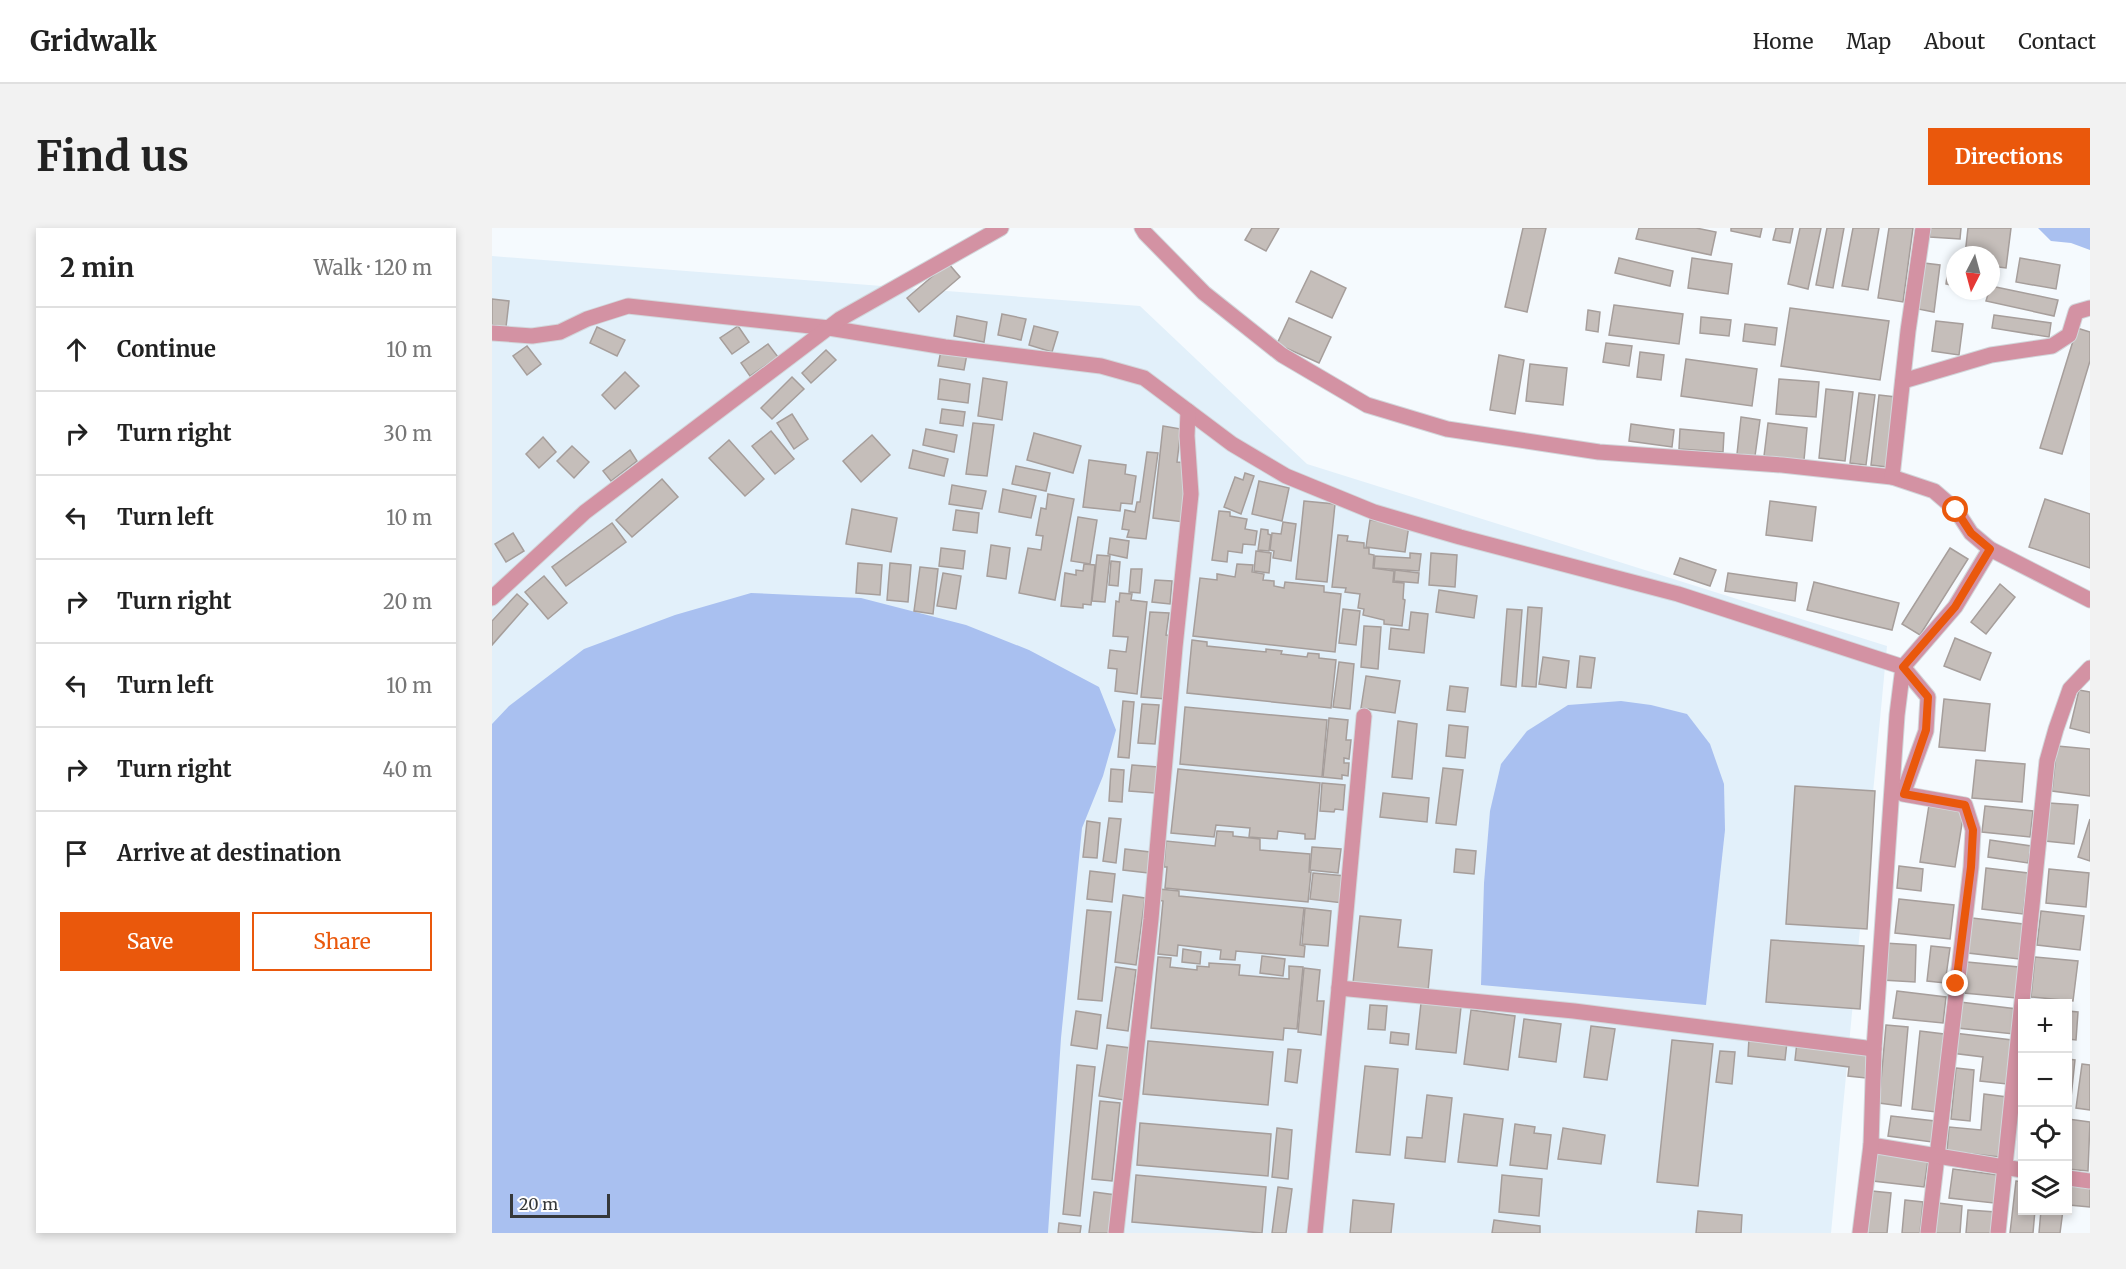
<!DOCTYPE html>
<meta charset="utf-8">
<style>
:root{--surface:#fff;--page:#f2f2f2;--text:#222;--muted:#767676;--line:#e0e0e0;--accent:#ea580c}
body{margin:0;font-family:Merriweather,serif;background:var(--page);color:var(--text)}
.controls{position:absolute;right:18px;bottom:18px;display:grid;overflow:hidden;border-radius:0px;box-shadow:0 3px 9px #0003}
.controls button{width:54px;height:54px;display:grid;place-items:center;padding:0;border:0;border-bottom:2px solid var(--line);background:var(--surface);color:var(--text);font:30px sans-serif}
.compass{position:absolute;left:1454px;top:18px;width:54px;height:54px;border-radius:50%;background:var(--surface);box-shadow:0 3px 9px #0003;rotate:186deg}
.scale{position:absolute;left:18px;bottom:15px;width:100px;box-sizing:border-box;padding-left:6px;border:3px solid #35383a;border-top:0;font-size:16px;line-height:21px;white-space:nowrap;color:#35383a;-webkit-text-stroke:4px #fff;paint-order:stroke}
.stop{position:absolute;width:18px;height:18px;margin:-14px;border:4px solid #ea580c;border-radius:50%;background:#fff}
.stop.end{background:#ea580c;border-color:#fff;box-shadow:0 2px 6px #0008}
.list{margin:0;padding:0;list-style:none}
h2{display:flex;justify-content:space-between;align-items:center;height:78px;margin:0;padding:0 24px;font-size:26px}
h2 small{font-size:20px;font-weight:400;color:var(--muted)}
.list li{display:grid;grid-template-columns:39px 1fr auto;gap:18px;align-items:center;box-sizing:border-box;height:84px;padding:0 24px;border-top:2px solid var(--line)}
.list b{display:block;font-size:22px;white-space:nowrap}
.list em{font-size:20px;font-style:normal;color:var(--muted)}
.actions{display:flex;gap:12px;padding:18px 24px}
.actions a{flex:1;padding:14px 0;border:2px solid var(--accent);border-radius:0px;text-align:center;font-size:21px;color:var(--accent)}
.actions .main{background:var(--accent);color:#fff}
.icon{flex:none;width:33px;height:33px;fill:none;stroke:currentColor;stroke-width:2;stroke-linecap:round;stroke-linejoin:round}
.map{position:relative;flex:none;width:1598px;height:1005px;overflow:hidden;border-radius:0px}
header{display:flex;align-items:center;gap:36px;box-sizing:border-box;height:84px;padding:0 30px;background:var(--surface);border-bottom:2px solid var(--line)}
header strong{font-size:28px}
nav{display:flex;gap:33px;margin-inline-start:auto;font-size:21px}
.intro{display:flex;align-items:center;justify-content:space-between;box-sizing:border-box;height:144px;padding:0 36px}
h1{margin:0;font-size:42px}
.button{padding:15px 27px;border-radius:0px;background:var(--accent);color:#fff;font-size:21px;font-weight:700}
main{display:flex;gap:36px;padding:0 36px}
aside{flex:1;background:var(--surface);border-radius:0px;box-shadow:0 3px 9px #0003}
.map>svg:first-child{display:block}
</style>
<header>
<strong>Gridwalk</strong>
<nav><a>Home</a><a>Map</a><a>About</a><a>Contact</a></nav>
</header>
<div class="intro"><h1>Find us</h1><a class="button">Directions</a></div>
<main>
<aside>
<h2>2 min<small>Walk · 120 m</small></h2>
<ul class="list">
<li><svg class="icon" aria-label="ahead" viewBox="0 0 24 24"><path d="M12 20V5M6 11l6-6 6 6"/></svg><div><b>Continue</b></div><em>10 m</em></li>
<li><svg class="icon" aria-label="right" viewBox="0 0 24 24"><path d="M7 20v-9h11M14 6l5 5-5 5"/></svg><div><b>Turn right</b></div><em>30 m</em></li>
<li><svg class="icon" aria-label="left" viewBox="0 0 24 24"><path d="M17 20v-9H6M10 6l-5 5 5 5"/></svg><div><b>Turn left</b></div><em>10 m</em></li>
<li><svg class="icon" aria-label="right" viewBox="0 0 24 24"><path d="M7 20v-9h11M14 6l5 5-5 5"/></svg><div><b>Turn right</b></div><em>20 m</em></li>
<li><svg class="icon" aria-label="left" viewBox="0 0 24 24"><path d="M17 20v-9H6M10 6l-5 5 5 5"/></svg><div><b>Turn left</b></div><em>10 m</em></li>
<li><svg class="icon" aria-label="right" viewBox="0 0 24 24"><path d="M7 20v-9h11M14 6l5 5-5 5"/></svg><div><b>Turn right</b></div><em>40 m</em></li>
<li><svg class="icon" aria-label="arrive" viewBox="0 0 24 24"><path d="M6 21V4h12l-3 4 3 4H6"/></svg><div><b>Arrive at destination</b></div></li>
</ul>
<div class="actions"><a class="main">Save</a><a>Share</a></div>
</aside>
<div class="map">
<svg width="1598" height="1005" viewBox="0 0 1598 1005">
<rect width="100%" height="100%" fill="#f5fafe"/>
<!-- built -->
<polygon fill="#e2f0fa" points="0,28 648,78 815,236 1395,418 1339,1005 0,1005"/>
<!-- water -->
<g fill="#a9c0f0">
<polygon points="1546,0 1598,0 1598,22 1579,15 1559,13"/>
<polygon points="259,365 369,370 474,397 537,422 607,459 624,502 611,548 590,600 569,810 556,1005 0,1005 0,496 17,478 92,421 183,387"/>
<polygon points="1129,473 1159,477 1195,486 1218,516 1232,556 1233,602 1214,777 989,757 992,655 998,583 1009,536 1035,503 1076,477"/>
</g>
<!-- building -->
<g fill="#c5beba" stroke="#a69e9b" stroke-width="1.5">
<polygon points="760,0 787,0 774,23 753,12"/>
<polygon points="1031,0 1054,0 1035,84 1013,79"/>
<polygon points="1147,0 1204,0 1224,4 1219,27 1144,11"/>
<polygon points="1239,0 1270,0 1268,9 1239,3"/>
<polygon points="1284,0 1301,0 1298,15 1281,12"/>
<polygon points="1308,0 1329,0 1316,61 1296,56"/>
<polygon points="1335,0 1352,0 1341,60 1324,57"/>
<polygon points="1361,0 1387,0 1376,62 1350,58"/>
<polygon points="1397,0 1421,0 1411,74 1386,70"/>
<polygon points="1438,0 1469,0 1468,11 1438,9"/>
<polygon points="1476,0 1519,0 1514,40 1499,38 1499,27 1473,27"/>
<polygon points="1127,30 1181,43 1178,58 1123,45"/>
<polygon points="1200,30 1240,36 1236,66 1196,60"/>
<polygon points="1528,30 1568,37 1564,61 1524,54"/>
<polygon points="456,35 468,49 427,84 415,70"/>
<polygon points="1432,35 1448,37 1442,84 1426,81"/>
<polygon points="1456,41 1463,42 1463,58 1454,56"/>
<polygon points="819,43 854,60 840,90 804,74"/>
<polygon points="1499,58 1566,72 1562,88 1494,73 1497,63 1499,63"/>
<polygon points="0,71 17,73 14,99 0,97"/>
<polygon points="1122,77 1191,86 1187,116 1117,107"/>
<polygon points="1298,80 1397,93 1388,152 1289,138"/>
<polygon points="1096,82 1108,84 1106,104 1094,102"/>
<polygon points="510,86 534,91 529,112 506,107"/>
<polygon points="1502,87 1559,95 1557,109 1500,100"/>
<polygon points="465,88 495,94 492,114 462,108"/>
<polygon points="1209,89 1239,92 1237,108 1208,105"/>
<polygon points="797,90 839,109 827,135 785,116"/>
<polygon points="1444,93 1471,96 1467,127 1440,123"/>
<polygon points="1253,96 1285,100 1283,117 1251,113"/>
<polygon points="246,98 257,114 240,126 228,110"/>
<polygon points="542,98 566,104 560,124 537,117"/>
<polygon points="105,99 133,112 125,128 98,115"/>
<polygon points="1585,100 1598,104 1598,133 1570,226 1548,220"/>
<polygon points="1114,115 1140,118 1137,138 1111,134"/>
<polygon points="276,116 286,129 258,148 249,135"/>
<polygon points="35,118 49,136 35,147 21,128"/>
<polygon points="334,122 344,132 319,155 310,145"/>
<polygon points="449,122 475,126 472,142 446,138"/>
<polygon points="1148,124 1172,127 1169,152 1145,149"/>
<polygon points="1007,127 1032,132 1023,186 998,182"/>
<polygon points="1194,131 1265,141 1260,178 1189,168"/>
<polygon points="1038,136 1075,140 1071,177 1034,173"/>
<polygon points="133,144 147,158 123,181 110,167"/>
<polygon points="300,149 312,161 280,191 269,180"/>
<polygon points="491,150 515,154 510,192 486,188"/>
<polygon points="448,151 478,156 476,175 446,171"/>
<polygon points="1287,151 1327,154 1324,189 1284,186"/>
<polygon points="1334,161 1361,164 1353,233 1327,230"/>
<polygon points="1367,165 1383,167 1374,237 1358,235"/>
<polygon points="1387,167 1404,169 1395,239 1379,237"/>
<polygon points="450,181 473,184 471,198 448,195"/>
<polygon points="300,186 316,211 302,221 285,195"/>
<polygon points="1249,189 1268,192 1263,228 1245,226"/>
<polygon points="481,195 502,197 495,248 474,246"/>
<polygon points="1276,195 1315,200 1312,232 1272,228"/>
<polygon points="1139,196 1182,202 1180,219 1137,213"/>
<polygon points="671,198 689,201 685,234 695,235 692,294 661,290"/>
<polygon points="434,201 465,207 462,224 431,217"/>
<polygon points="1188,201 1232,205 1231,224 1187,221"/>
<polygon points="279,203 302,231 283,246 260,218"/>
<polygon points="542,205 589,218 581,245 535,232"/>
<polygon points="380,207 398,227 369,254 351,233"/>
<polygon points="51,209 64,224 47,240 34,226"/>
<polygon points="237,212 272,251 253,268 217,230"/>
<polygon points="80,218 97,234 82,250 65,233"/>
<polygon points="138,222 145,233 119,253 111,243"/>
<polygon points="421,222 456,231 452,248 417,240"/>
<polygon points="655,224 666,225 654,311 635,309 637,302 630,301 633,282 643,284 645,274 648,274"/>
<polygon points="597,232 634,237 633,246 644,248 640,276 629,275 628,283 591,279"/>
<polygon points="524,238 558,245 554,263 520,256"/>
<polygon points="753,245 762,248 749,286 732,279 743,249 751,252"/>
<polygon points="170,251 186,269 140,309 124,292"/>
<polygon points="767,253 797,260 790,293 760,286"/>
<polygon points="460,257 494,263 490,281 457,276"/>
<polygon points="511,261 544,268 539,290 507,284"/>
<polygon points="556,266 582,271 563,372 527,365 536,320 549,322 551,308 544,307 549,280 554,281"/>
<polygon points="1553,271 1598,286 1598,340 1537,319"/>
<polygon points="812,273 843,276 835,354 804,351"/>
<polygon points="1278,273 1324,279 1320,313 1274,307"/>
<polygon points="360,281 405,290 399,324 354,316"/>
<polygon points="464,282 487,285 485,305 461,302"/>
<polygon points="727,283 738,284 738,288 755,291 753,301 765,303 763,317 751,316 750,325 736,323 735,334 720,332"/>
<polygon points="586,289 605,292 598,336 579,333"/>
<polygon points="878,292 917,297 913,324 874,319"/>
<polygon points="791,294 804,296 799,333 781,330 782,323 778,322 780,305 789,306"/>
<polygon points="120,295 134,314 74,358 60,339"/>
<polygon points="769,301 776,302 776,306 779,307 777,323 766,322"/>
<polygon points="21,305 32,323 14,334 3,316"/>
<polygon points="846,307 856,308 855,313 872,315 872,320 877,320 877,326 882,327 881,340 902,343 901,354 912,355 911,371 913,372 910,398 892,396 892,392 871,387 872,381 866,380 868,366 853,364 854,360 840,359"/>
<polygon points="618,310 637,313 635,330 616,326"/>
<polygon points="499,317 518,320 514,351 495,348"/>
<polygon points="449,320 473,323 471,341 447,338"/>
<polygon points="1458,320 1476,331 1428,407 1410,396"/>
<polygon points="764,323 779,325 777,345 762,343"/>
<polygon points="918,325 929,326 927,343 882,340 883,328 918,330"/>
<polygon points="939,325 965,327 963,359 937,357"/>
<polygon points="605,327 618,328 613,374 600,373"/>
<polygon points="1188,330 1224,342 1218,358 1182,346"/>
<polygon points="619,333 628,334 626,358 617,357"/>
<polygon points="366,335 390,337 388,367 364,365"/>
<polygon points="398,335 419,337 416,374 395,372"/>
<polygon points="592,336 603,337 599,377 591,376 591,380 569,378 573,345 584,347 584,342 591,343"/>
<polygon points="745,336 761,337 760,344 772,346 771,352 782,353 782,358 792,360 793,354 832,358 832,364 849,366 843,424 701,408 708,350 725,352 725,346 743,349"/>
<polygon points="428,339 446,341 441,386 422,383"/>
<polygon points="639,341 650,341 648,365 637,364"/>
<polygon points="903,342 927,345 926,355 902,353"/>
<polygon points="451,345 469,348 464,381 445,378"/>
<polygon points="1236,345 1305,355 1303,373 1233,363"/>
<polygon points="52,348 75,375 56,391 33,364"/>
<polygon points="663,352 680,353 678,376 660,374"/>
<polygon points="1322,354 1407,375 1400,402 1315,382"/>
<polygon points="1508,356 1523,369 1494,406 1479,394"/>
<polygon points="947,362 985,368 982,390 944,384"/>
<polygon points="628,365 640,366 639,372 655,374 645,466 623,463 625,441 616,440 618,422 634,424 636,409 621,408 624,373 627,374"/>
<polygon points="25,366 36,376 0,417 0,393"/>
<polygon points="1036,379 1050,380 1044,459 1030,458"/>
<polygon points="851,381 868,383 864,417 847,415"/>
<polygon points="1015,381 1030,382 1024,459 1009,457"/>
<polygon points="658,384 677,385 674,407 681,408 674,471 649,469"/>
<polygon points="919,384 936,386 932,425 897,421 899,400 917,402"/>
<polygon points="872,398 889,399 886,441 869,439"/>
<polygon points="1463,410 1499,425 1488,452 1452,438"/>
<polygon points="700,412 715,414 715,418 774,424 774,421 790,423 789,426 815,429 816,425 827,426 827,430 844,432 839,480 695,465"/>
<polygon points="1088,428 1103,430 1099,460 1085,459"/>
<polygon points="1051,429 1077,433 1074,460 1047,456"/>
<polygon points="847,434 862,436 858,481 841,479"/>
<polygon points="874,448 908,453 903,485 869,480"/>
<polygon points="958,458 976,460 973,484 955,482"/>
<polygon points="1587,462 1598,464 1598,505 1578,500"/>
<polygon points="1452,471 1498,476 1493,523 1447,519"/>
<polygon points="631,473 642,474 637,530 626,529"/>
<polygon points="650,476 667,477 663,516 646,515"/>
<polygon points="693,479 835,492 830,549 688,536"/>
<polygon points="837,490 856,492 854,512 859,512 857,531 852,530 852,535 857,535 856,548 850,547 850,551 831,549"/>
<polygon points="906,493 925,496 920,551 900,549"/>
<polygon points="957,497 976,499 973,530 954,528"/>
<polygon points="1565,518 1598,521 1598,568 1560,563"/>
<polygon points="1484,532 1533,536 1530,574 1480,570"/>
<polygon points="640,537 666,539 663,565 637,563"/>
<polygon points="951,540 971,542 964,597 944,595"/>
<polygon points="619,541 632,542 630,574 617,573"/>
<polygon points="686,541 828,555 823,611 813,611 813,606 786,603 785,611 757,609 758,600 724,597 722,609 679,605"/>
<polygon points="830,555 853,557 851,582 843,581 842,584 828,583"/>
<polygon points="1303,558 1383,563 1375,701 1294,696"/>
<polygon points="891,565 937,570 935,594 888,589"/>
<polygon points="1557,575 1586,577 1582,616 1553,613"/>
<polygon points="1437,577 1472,583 1463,639 1428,634"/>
<polygon points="1493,578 1541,583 1538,609 1490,604"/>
<polygon points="617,590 629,591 624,635 611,633"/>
<polygon points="1598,591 1598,633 1586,629"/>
<polygon points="595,593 608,595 605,630 591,629"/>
<polygon points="725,603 741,604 741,608 768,611 768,622 818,626 817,644 819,644 816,674 673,660 675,639 672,639 674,613 723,618"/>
<polygon points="1498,612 1539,618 1536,635 1496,629"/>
<polygon points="820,619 849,621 846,645 818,642"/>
<polygon points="633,621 658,624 656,645 631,642"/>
<polygon points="964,621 984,623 982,646 962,644"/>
<polygon points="1407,638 1431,641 1429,663 1405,660"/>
<polygon points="1494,640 1536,645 1531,686 1490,681"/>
<polygon points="1557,641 1597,645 1594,679 1554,675"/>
<polygon points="598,643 623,646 620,674 595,671"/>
<polygon points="821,645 854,648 851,675 818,671"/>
<polygon points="667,661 687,663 687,668 812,680 808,717 813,718 812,729 744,723 743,732 728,731 729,722 686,717 685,728 666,726 671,673 666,672"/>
<polygon points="631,667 653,670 644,737 623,734"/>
<polygon points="1407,671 1462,677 1458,711 1403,705"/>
<polygon points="813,680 839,683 836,718 810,716"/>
<polygon points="595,682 619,684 610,773 586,771"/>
<polygon points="1549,683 1592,688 1588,722 1545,717"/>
<polygon points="868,688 909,692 906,719 940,722 936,763 861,755"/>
<polygon points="1480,690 1531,696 1527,731 1476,725"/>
<polygon points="1279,712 1372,718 1368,781 1274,774"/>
<polygon points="1392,715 1424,717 1423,754 1390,752"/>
<polygon points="1439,718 1458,720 1453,755 1435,753"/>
<polygon points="691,721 709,724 708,736 690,734"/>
<polygon points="770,728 793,731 791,748 768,745"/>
<polygon points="666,729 679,730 678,739 705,742 705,738 717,739 717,735 748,737 747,747 797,751 797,738 811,739 805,801 792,800 791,812 659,800"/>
<polygon points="1543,729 1586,733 1581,773 1539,769"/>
<polygon points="1475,734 1527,739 1524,770 1472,765"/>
<polygon points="624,739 644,742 636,803 615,800"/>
<polygon points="812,740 828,742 825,773 832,773 829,807 806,804"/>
<polygon points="1405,763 1454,769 1451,795 1401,790"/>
<polygon points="1468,774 1525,781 1522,806 1465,800"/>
<polygon points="929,775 969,779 964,825 924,821"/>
<polygon points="878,777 895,778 893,802 876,801"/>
<polygon points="979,782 1023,788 1016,842 972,836"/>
<polygon points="584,783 609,787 605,821 579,817"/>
<polygon points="1576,783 1586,784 1584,812 1576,811"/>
<polygon points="1032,791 1069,796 1064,834 1027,829"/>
<polygon points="1394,797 1416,799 1409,878 1387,875"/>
<polygon points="1099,798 1123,801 1115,852 1092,849"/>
<polygon points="1428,803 1452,806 1444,884 1420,881"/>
<polygon points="899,804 917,806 916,817 898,815"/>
<polygon points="1462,805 1520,812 1515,856 1488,853 1491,829 1459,825"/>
<polygon points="1257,810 1295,814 1293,832 1256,828"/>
<polygon points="1180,812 1221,816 1206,958 1165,954"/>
<polygon points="656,813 781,824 776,877 651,866"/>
<polygon points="1305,814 1378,824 1374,850 1356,848 1357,839 1303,832"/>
<polygon points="615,817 639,820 632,872 607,868"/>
<polygon points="796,821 809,822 805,855 793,853"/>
<polygon points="1228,823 1243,824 1240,856 1224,854"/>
<polygon points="1576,831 1583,832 1578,879 1576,878"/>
<polygon points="1590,836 1598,837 1598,882 1584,880"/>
<polygon points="585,837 603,839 588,988 571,986"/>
<polygon points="873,838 906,841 898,927 864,924"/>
<polygon points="1464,840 1482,842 1478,893 1459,891"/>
<polygon points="1492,866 1515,869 1508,929 1455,923 1457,899 1489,902"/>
<polygon points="935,867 960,870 953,934 913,930 915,909 930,910"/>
<polygon points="608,873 628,875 620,953 600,951"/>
<polygon points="972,886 1011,891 1005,938 966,934"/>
<polygon points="1399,888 1443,893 1440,914 1396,908"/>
<polygon points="1576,891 1598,894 1596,943 1576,941"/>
<polygon points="648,895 779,906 776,948 645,937"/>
<polygon points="1023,896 1043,899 1042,905 1059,907 1055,941 1018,937"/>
<polygon points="785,900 800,902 796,951 780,949"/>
<polygon points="1071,900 1113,907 1109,936 1066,931"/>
<polygon points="1385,925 1436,932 1432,959 1381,953"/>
<polygon points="1461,941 1506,947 1502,975 1457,970"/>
<polygon points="644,947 774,959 770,1005 640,994"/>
<polygon points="1010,947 1050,951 1047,988 1007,984"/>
<polygon points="1524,953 1530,954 1530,982 1543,982 1541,1005 1518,1005"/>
<polygon points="1578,958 1598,960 1598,979 1577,977"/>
<polygon points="786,959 800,961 794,1005 780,1005"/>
<polygon points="1380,963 1399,965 1395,1005 1375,1005"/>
<polygon points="602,964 624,967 619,1005 597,1005"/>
<polygon points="861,972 902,976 899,1005 858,1005"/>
<polygon points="1413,972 1431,974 1428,1005 1410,1005"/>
<polygon points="1446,975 1470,978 1468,1005 1443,1005"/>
<polygon points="1476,982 1504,984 1502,1005 1474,1005"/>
<polygon points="1549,982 1571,982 1568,1005 1547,1005"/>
<polygon points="1206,983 1250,987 1249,1005 1204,1005"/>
<polygon points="1002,992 1048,998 1048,1005 1000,1005"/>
<polygon points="567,995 589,998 588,1005 566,1005"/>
</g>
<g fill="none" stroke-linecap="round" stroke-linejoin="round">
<defs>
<g id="street">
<polyline points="650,0 653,5 712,65 790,127 875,177 955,201 1107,224 1290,237 1400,249 1442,263 1464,282 1479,305 1498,321 1598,372"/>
<polyline points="0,105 40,108 68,104 95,91 136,78 337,100 453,119 609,138 652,150 740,216 794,248 882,284 968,309 1186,366 1411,439 1436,469 1434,503 1411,566 1473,577 1481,602 1479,639 1436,1005"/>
<polyline points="1411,153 1499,127 1560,118 1577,107 1584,84 1598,80"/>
<polyline points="1400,249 1416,103 1431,0"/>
<polyline points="0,370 93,284 348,91 509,0"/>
<polyline points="847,760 872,488"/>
<polyline points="1379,917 1530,942"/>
<polyline points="1576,950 1598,953"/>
<polyline points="624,1005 659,691 683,419 699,266 695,208 696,183"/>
<polyline points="823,1005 847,760 1082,783 1382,821"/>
<polyline points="1368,1005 1379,917 1382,821 1405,487 1411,439 1463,379 1498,321"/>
<polyline points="1506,1005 1555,533 1564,501 1578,461 1598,440"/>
</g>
</defs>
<!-- street casing -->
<use href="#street" stroke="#d2d7db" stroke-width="17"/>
<!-- street -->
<use href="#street" stroke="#d392a3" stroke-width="15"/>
</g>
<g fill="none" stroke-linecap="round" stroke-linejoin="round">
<!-- route -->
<polyline stroke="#ea580c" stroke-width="8" points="1464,756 1479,639 1481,602 1473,577 1412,566 1434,502 1436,469 1411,439 1463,379 1498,321 1479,305 1464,282"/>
</g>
</svg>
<div class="controls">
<button>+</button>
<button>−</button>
<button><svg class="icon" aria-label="locate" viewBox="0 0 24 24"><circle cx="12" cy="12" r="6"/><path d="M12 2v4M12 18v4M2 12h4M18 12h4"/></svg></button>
<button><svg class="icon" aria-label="layers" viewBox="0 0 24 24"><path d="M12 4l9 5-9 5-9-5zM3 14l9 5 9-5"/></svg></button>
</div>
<svg class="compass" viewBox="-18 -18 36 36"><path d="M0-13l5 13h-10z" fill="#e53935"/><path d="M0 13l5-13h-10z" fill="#767676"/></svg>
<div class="scale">20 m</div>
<div class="stop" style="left:1464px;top:282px"></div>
<div class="stop end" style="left:1464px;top:756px"></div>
</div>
</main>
